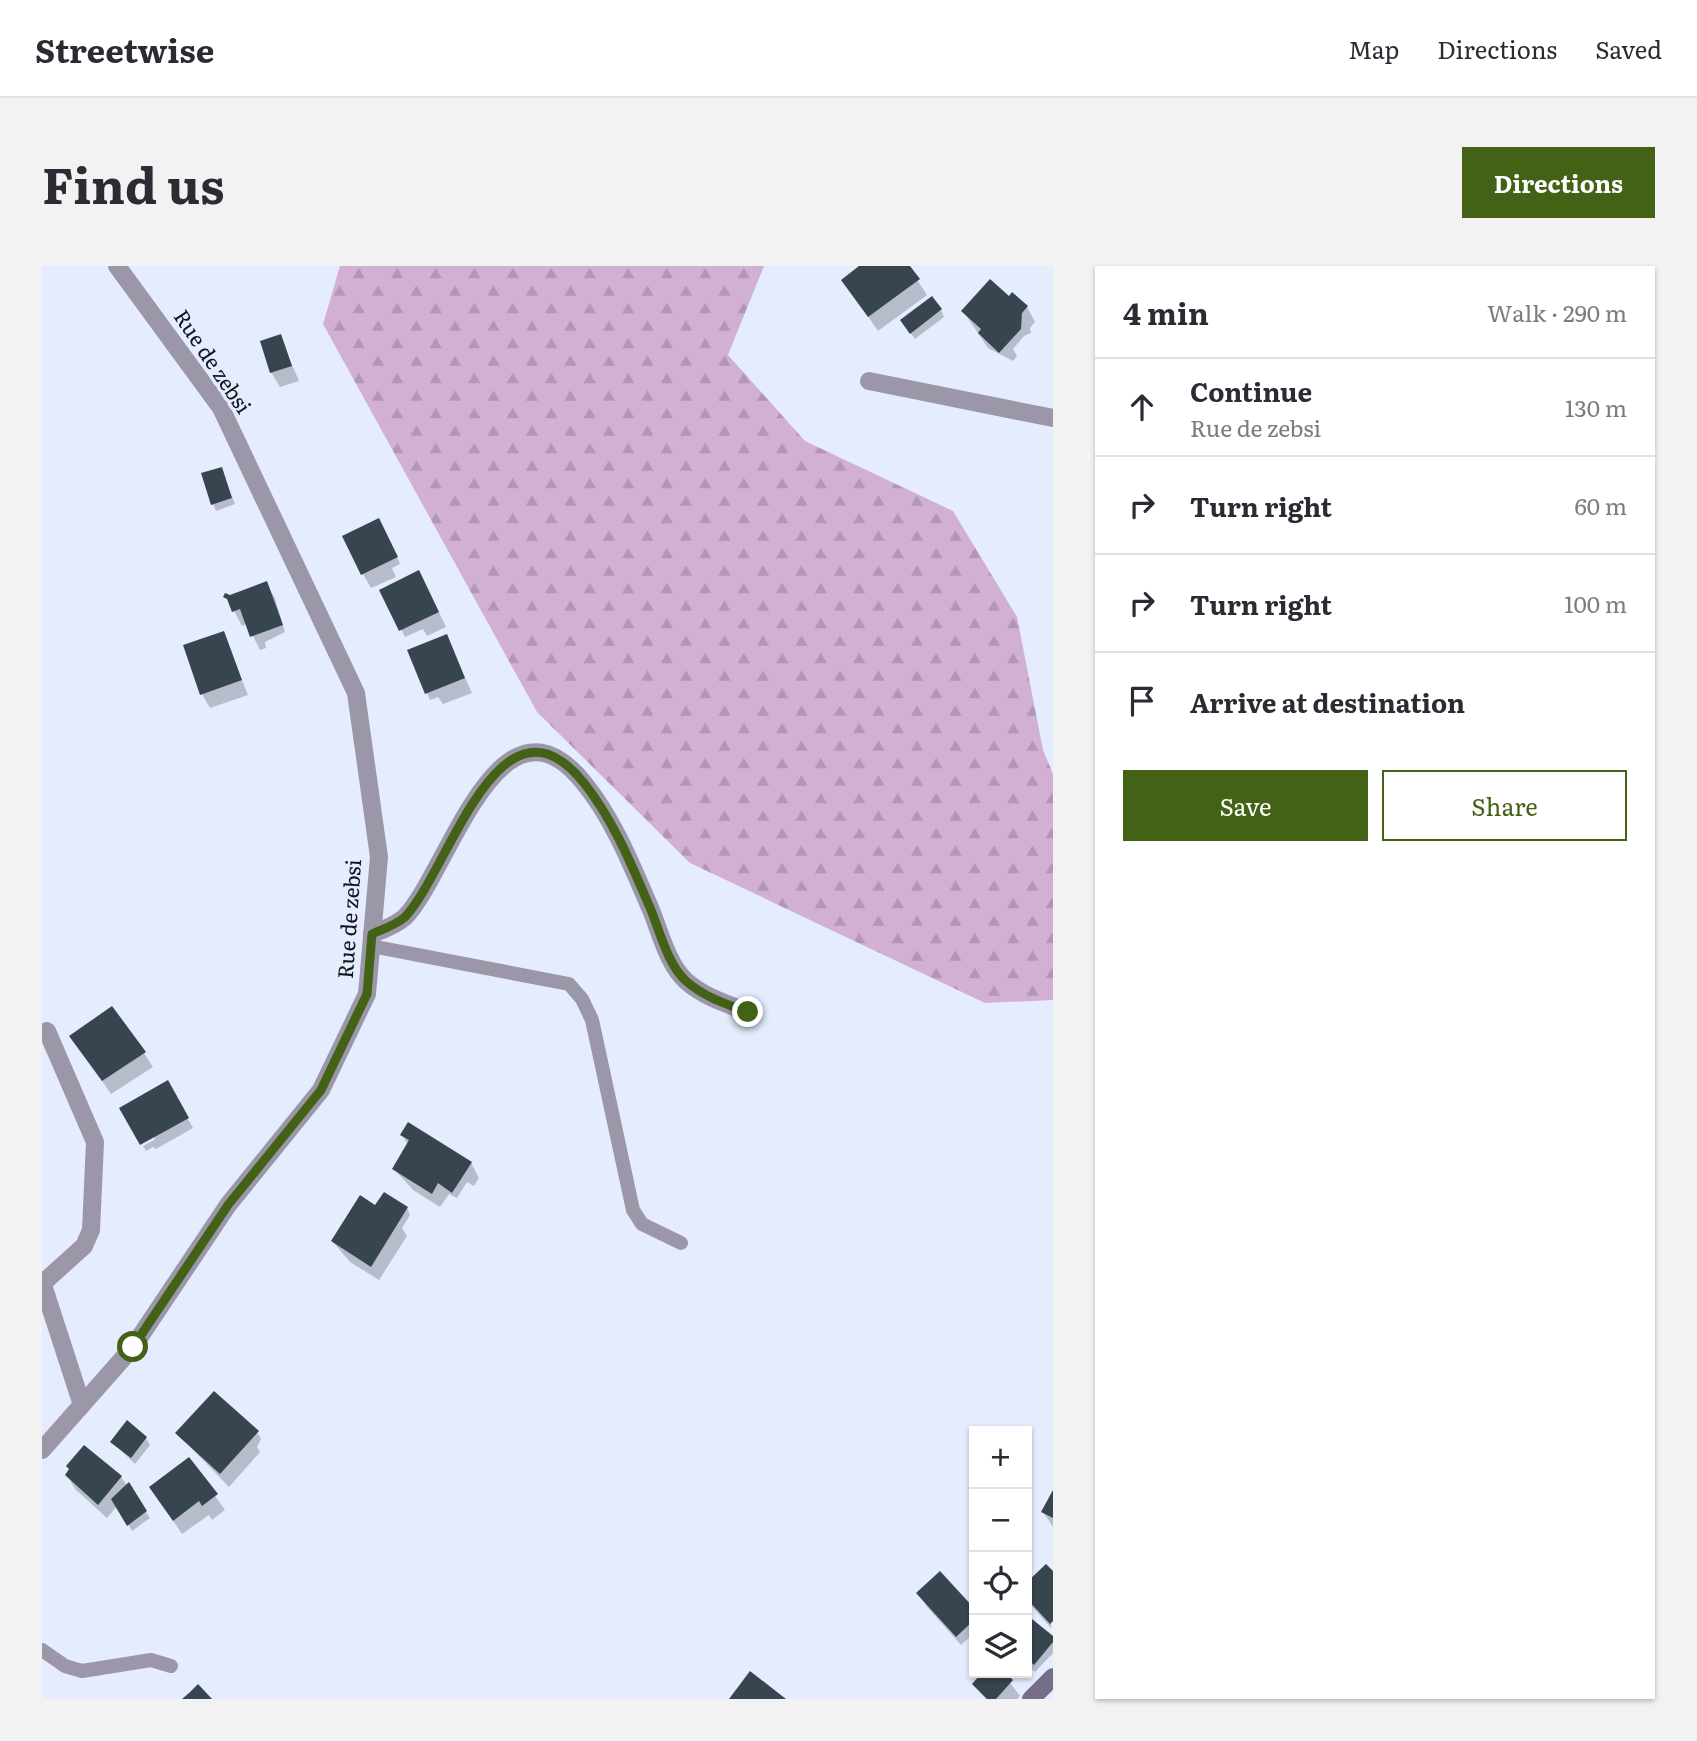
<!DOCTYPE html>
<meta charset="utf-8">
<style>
:root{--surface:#fff;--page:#f2f2f3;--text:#2b2b33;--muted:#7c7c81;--line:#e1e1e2;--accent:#436216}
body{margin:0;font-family:Literata,serif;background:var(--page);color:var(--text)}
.controls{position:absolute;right:21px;bottom:21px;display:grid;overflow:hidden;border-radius:0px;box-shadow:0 2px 5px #0004}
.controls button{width:63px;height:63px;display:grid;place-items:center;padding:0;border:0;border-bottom:2px solid var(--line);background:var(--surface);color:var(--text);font:35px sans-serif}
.stop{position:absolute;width:21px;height:21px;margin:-16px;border:5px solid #436216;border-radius:50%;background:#fff}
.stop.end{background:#436216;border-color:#fff;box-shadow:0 2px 7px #0008}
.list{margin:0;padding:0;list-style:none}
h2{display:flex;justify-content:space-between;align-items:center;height:91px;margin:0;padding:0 28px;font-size:30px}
h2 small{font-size:23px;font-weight:400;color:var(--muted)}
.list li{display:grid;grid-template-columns:46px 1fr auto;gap:21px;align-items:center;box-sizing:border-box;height:98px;padding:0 28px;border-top:2px solid var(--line)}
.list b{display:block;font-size:26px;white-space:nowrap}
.list p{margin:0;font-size:23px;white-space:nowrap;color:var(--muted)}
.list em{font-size:23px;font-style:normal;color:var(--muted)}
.actions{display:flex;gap:14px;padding:21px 28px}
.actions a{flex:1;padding:16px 0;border:2px solid var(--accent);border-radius:0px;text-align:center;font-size:24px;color:var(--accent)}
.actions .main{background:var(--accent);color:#fff}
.icon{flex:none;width:38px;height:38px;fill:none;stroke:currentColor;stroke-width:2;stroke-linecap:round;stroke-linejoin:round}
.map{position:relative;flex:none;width:1011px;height:1433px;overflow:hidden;border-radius:0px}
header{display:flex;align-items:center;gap:42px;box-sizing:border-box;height:98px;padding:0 35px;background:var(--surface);border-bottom:2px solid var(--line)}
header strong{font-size:33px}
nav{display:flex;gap:38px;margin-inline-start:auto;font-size:24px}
.intro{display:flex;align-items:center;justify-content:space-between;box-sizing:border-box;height:168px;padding:0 42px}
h1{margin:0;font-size:49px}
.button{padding:18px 32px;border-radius:0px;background:var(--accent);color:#fff;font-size:24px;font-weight:700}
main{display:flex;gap:42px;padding:0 42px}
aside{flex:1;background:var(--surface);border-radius:0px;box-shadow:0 2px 5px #0004}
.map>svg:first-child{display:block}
</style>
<header>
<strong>Streetwise</strong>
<nav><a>Map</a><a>Directions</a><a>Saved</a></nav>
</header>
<div class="intro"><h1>Find us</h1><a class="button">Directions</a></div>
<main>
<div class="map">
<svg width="1011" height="1433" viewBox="0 0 1011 1433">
<defs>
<pattern id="forest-firs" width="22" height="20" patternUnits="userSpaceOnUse" patternTransform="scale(1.75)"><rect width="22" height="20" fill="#d2b0d3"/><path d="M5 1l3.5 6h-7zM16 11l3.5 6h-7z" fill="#b396b5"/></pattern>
</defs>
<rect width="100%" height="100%" fill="#e5ecfe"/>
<!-- forest -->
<polygon fill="url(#forest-firs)" points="298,0 722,0 686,89 763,175 911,245 975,351 1001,484 1011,508 1011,734 943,737 648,597 495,446 281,58"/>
<!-- shadow -->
<g fill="#0003">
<polygon points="820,0 866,0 885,29 836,65 801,14"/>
<polygon points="970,28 985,41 993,56 988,62 989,67 982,70 971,83 975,90 971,95 946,82 921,45 966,33"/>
<polygon points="899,44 902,51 873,73 864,61"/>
<polygon points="238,71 257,115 238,121 229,106"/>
<polygon points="179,203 193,238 174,245 171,238"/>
<polygon points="355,291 358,298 350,302 354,311 329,322 321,308"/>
<polygon points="224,318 233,332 243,366 223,376 224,382 218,384 205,358 200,360 192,345"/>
<polygon points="385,321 404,361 385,370 381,363 363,371 340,324"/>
<polygon points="181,367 206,429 168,442 160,428"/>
<polygon points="404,370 430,427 401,438 396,431 388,434 385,427"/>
<polygon points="102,787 111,801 69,828 54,806"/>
<polygon points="125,816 151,862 114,883 111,881 104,885 101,880 112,874"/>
<polygon points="360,869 429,897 437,912 432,920 425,916 415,932 407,928 398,941 371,924 352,903 366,879"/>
<polygon points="365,942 368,949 360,962 365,970 337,1014 308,996 291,976"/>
<polygon points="215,1166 219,1173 215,1181 218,1186 187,1221 135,1167"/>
<polygon points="104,1172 108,1179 93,1198 70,1176"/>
<polygon points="147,1193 183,1244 170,1254 167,1249 140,1268 119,1236"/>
<polygon points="25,1209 79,1211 108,1252 90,1265 75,1240 65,1252 33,1223"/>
<polygon points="1011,1227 1011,1261 1001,1246"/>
<polygon points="1004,1300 1011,1308 1009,1362 985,1335 985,1318"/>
<polygon points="898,1307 932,1345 932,1367 919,1379 885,1341 876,1327"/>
<polygon points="985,1354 1011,1373 1011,1387 993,1406 985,1399"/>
<polygon points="932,1381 932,1394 928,1386"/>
<polygon points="932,1401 932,1407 961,1407 978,1430 975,1433 944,1433 932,1418 936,1414 930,1403"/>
</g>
<!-- building -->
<g fill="#37454f">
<polygon points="817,0 868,0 878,13 826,51 799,14"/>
<polygon points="948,13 967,30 970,26 986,40 980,47 979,63 957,87 936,67 939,63 919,45"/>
<polygon points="890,30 900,43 868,68 858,54"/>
<polygon points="239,68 250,100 228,107 218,75"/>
<polygon points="180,201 190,232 169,239 159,207"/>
<polygon points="337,252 356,291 319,309 300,270"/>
<polygon points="377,304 397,346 357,365 337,324"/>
<polygon points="225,315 241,359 208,371 198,343 190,346 185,333 181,331 183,327 188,329"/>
<polygon points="182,365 200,414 158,429 141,379"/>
<polygon points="405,368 423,412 383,428 365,384"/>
<polygon points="70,740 104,786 60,815 27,770"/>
<polygon points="126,814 147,852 98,879 77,842"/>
<polygon points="366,856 430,896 410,927 396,917 390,928 350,903 367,874 358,869"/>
<polygon points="342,926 366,941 329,1001 289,975 318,929 333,939"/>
<polygon points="172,1125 217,1165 178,1208 133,1167"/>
<polygon points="85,1154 105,1171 89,1192 68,1176"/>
<polygon points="42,1179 80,1210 56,1239 23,1209 27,1203 24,1200"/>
<polygon points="147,1191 176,1228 160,1240 157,1235 131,1255 107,1221"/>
<polygon points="87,1216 105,1245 85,1260 69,1233"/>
<polygon points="1011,1224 1011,1252 999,1246"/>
<polygon points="1004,1298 1011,1305 1011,1355 1008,1358 985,1333 985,1316"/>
<polygon points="898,1305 932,1342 932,1354 914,1371 874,1327"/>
<polygon points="985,1349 1011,1370 1011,1376 992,1399 985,1393"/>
<polygon points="932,1398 932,1407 964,1407 971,1414 954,1433 945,1433 930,1418 936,1411 927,1403"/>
<polygon points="708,1405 744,1433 687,1433"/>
<polygon points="156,1418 170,1433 140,1433 147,1427"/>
</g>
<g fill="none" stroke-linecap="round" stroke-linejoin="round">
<!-- lane -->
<g stroke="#9b97a9" stroke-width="14">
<polyline points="329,680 527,718 540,733 550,754 591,944 600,958 639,977"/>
<polyline points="0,1384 23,1400 40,1405 109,1394 129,1400"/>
</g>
<!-- street -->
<g stroke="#9b97a9" stroke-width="18">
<polyline points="827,115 1011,152"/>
<path d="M330,668c11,-4 24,-9 33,-17 44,-46 95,-239 179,-134 30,37 48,83 67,127 9,22 17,55 35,71 18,16 41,23 62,31"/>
<polyline points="0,1016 40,1139"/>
<polyline points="1,1017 42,980 49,964 53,876 5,765"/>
<polyline points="0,1184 91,1081 186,939 279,824 325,728 337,591 314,427 179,142 75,0"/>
</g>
<!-- secondary -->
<polyline stroke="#756e88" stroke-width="18" points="989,1433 1011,1411"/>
</g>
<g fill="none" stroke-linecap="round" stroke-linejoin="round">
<!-- route -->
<path stroke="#436216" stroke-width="9" d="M91,1081l95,-142 93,-115 46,-96 5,-60c11,-5 24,-9 33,-17 44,-46 95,-239 179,-134 30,38 48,83 67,127 9,22 17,55 35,71 18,16 40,23 62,31"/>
</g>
<g text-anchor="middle" stroke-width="7" stroke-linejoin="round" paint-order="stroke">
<!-- street labels -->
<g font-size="21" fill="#12141a" stroke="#e5ecfe">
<text transform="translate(170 96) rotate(56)" y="7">Rue de zebsi</text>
<text transform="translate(308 653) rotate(-86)" y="7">Rue de zebsi</text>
</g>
</g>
</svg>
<div class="controls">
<button>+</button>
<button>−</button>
<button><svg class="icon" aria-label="locate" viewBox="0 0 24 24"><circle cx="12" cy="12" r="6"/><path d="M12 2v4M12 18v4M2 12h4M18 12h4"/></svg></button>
<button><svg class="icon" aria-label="layers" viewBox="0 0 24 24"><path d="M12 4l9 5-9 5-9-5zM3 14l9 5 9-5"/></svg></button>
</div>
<div class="stop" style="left:91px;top:1081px"></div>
<div class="stop end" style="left:706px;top:746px"></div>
</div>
<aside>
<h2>4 min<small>Walk · 290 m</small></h2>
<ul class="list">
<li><svg class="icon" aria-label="ahead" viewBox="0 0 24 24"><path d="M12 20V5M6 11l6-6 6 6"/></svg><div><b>Continue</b><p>Rue de zebsi</p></div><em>130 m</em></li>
<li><svg class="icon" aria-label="right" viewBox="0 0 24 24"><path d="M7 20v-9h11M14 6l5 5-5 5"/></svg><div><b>Turn right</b></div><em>60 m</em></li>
<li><svg class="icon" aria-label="right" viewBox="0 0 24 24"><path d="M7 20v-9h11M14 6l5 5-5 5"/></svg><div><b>Turn right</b></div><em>100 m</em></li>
<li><svg class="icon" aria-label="arrive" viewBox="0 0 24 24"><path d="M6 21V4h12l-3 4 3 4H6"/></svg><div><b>Arrive at destination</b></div></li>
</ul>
<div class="actions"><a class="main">Save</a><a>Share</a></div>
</aside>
</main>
